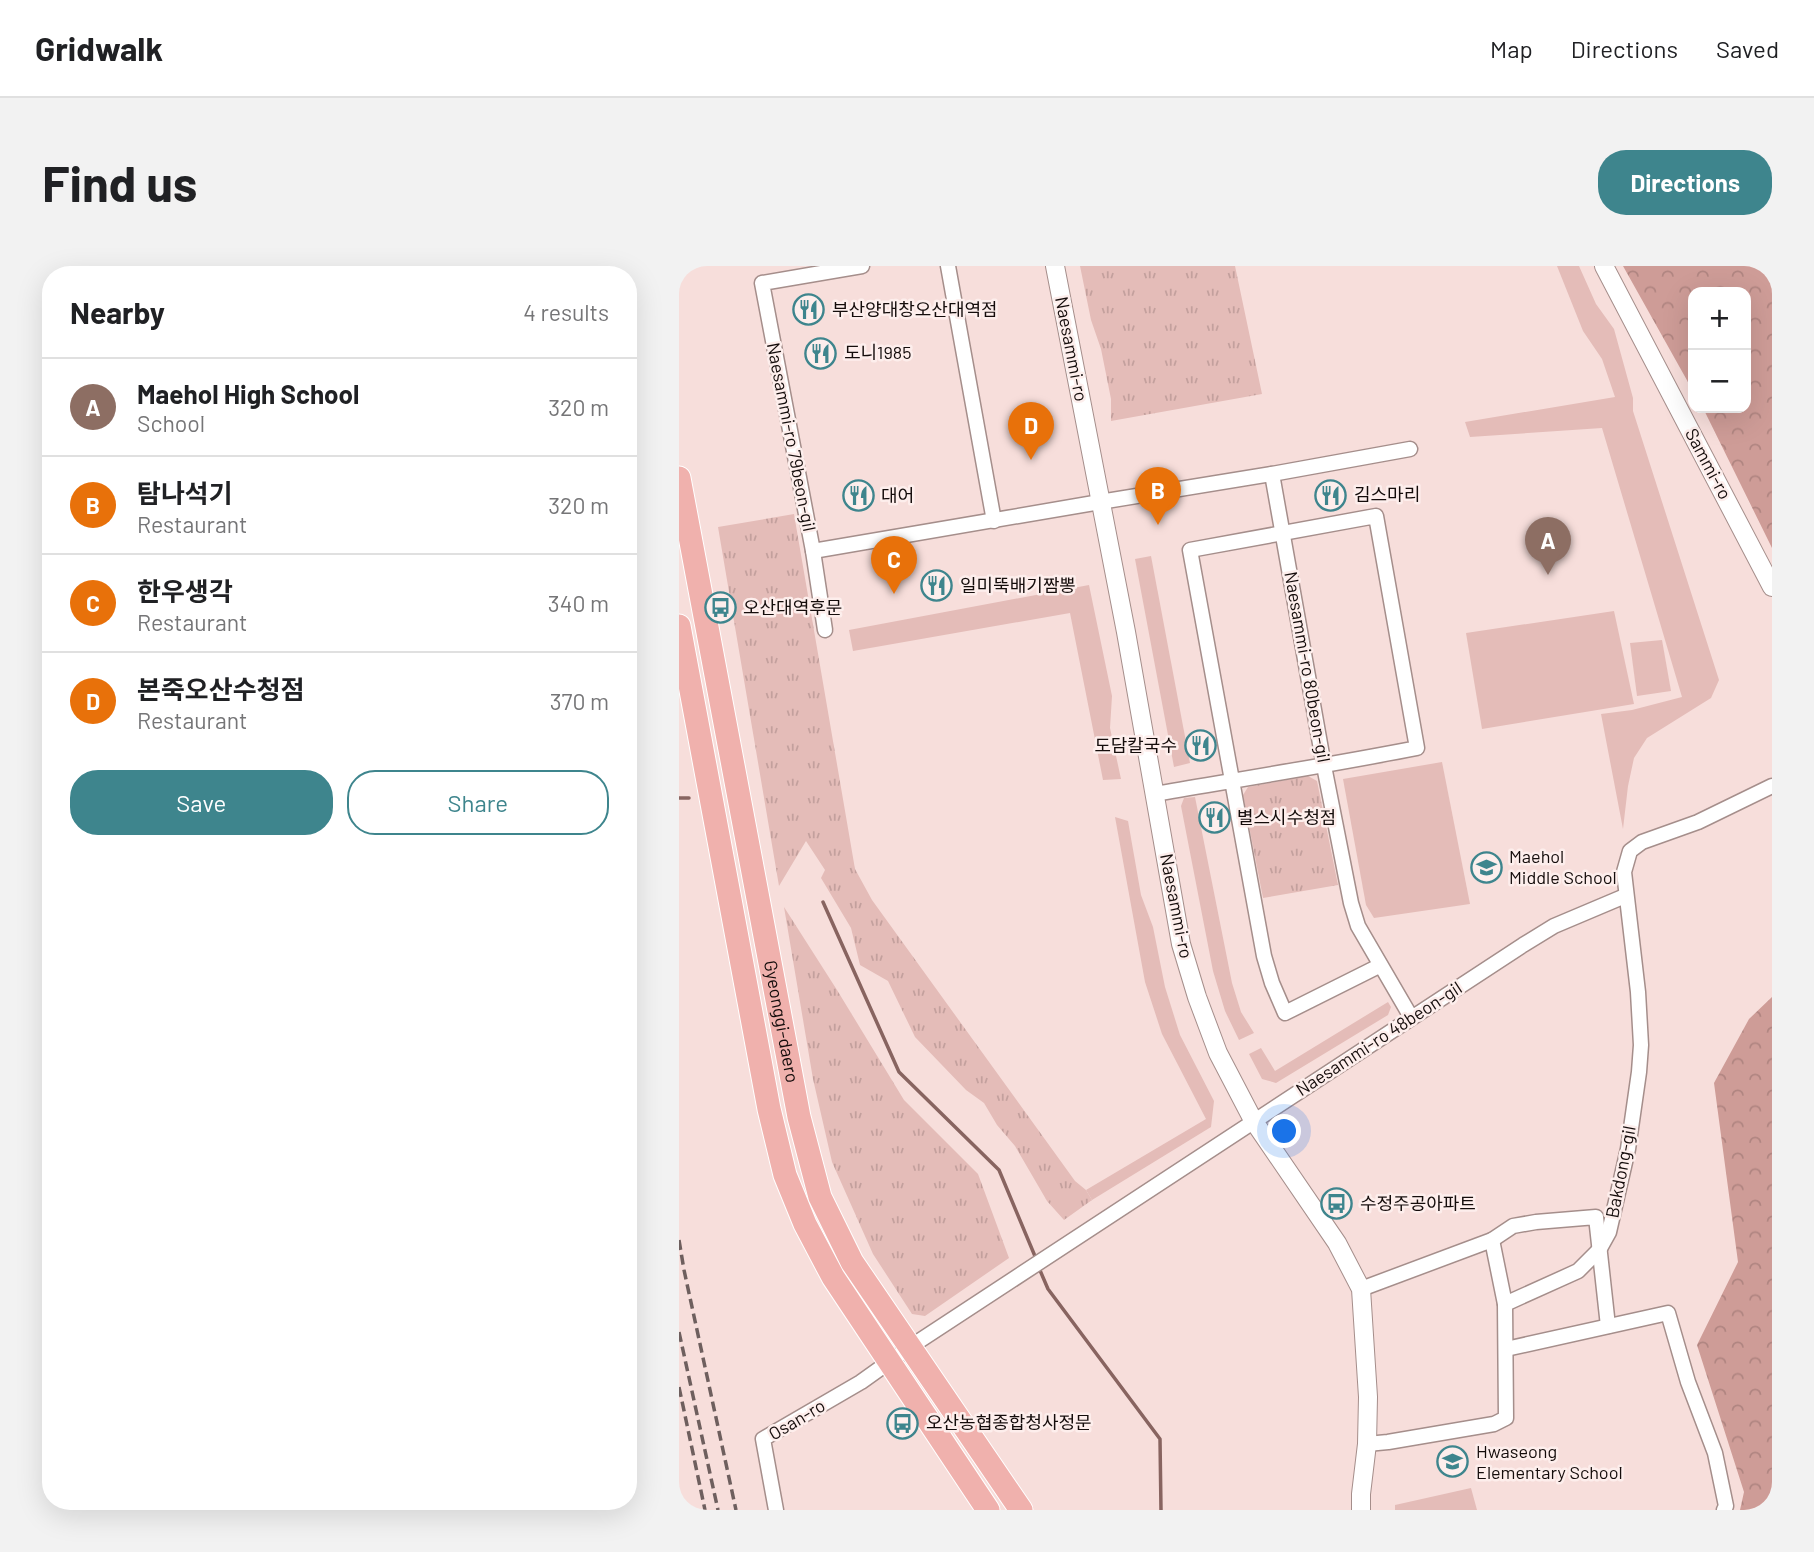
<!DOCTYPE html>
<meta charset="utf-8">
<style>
:root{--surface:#fff;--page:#f2f2f2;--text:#202124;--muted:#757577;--line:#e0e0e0;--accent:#3e858d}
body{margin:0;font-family:Barlow,"Noto Sans KR",sans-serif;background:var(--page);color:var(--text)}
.controls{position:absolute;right:21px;top:21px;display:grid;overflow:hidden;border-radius:14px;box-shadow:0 7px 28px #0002}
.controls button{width:63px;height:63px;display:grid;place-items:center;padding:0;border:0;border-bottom:2px solid var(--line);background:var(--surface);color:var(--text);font:35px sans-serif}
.you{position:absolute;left:606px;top:866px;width:24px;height:24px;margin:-18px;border:5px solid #fff;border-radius:50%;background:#1a73e8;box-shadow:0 0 0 10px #1a73e833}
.badge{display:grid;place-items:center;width:46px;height:46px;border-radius:50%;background:var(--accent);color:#fff;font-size:23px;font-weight:700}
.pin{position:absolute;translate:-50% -58px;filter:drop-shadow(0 2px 4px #0008)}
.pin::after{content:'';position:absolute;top:37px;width:24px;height:21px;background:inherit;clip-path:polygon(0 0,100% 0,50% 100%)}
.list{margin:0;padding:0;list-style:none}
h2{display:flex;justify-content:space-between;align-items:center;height:91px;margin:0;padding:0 28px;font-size:30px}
h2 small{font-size:23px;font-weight:400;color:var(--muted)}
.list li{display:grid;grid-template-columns:46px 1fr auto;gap:21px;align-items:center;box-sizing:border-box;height:98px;padding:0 28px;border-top:2px solid var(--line)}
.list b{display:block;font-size:26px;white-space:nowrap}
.list p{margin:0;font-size:23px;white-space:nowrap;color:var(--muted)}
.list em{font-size:23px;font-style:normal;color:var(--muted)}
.actions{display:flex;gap:14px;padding:21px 28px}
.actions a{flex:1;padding:16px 0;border:2px solid var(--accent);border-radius:28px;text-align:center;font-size:24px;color:var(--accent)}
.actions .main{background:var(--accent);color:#fff}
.map{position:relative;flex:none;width:1093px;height:1244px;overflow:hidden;border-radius:28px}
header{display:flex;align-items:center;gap:42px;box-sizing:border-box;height:98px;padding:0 35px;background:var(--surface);border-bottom:2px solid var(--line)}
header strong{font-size:33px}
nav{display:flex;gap:38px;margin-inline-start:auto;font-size:24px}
.intro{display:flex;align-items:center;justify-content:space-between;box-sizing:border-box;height:168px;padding:0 42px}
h1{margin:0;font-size:49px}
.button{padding:18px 32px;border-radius:28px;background:var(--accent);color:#fff;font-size:24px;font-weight:700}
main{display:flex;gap:42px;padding:0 42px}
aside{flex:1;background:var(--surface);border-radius:28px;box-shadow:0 7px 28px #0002}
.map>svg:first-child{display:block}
</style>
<header>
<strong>Gridwalk</strong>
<nav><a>Map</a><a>Directions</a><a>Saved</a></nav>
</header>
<div class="intro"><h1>Find us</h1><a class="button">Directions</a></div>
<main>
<aside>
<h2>Nearby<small>4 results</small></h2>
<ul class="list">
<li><span class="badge" style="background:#8d6e63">A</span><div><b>Maehol High School</b><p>School</p></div><em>320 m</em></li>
<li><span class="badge" style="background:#e8710a">B</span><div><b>탐나석기</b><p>Restaurant</p></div><em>320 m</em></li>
<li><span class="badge" style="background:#e8710a">C</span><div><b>한우생각</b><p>Restaurant</p></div><em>340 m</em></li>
<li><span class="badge" style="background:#e8710a">D</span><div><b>본죽오산수청점</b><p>Restaurant</p></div><em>370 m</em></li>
</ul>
<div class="actions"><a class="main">Save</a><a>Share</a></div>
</aside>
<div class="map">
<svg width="1093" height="1244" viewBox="0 0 1093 1244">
<defs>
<pattern id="forest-crowns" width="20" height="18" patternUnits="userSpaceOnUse" patternTransform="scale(1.75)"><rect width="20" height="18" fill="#ce9c97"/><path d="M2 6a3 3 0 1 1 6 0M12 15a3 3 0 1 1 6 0" fill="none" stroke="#b08581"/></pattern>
<pattern id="park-tufts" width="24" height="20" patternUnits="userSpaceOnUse" patternTransform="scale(1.75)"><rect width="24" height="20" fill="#e4bcb8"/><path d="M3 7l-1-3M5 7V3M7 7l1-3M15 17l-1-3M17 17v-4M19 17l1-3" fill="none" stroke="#c3a09d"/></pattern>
</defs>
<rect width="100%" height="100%" fill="#f7dedb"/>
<!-- grass -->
<g fill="#e4bcb8">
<polygon points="878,0 900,0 917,38 935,63 954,132 954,145 1040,414 1032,432 968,472 955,492 949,520 944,563 922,448 953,444 1003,431 923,162 791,171 786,156 936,131 923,93 904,65"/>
<polygon points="472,290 511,497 495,501 456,293"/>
<polygon points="410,319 433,430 431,462 442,513 424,514 391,347 174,385 170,364"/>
<polygon points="935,345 955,438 803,463 787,367"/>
<polygon points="983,374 992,425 958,430 951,377"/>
<polygon points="763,496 791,638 695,652 687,639 664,513"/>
<polygon points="516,531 553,717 562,746 575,767 560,774 546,745 534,705 502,540 505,532"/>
<polygon points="436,551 449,555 462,629 474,661 486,721 501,769 535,835 532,861 413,934 407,924 527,853 483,768 466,716"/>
<polygon points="709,736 712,741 709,749 597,817 583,813 570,788 582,782 596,805"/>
<polygon points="792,1222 798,1244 716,1244 716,1239"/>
</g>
<!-- forest -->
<g fill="url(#forest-crowns)">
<polygon points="944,0 1093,0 1093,282 1024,142 1067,142 1067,26 1014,26 1014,125"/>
<polygon points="1093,731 1093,1244 1061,1244 1065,1226 1018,1079 1059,996 1035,817 1070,753"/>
</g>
<!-- park -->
<g fill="url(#park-tufts)">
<polygon points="401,0 556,0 583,128 432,155 432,133 422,83 412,54"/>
<polygon points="115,248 176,603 193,634 396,915 407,924 413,934 385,954 368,935 336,880 318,859 305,837 287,824 236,771 209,715 181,699 172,662 142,612 146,604 127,575 100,620 39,261"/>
<polygon points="629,510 638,515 659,619 584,632 564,529 569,521"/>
<polygon points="105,641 158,724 225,834 299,908 330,992 246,1050 233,1048 194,988 153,896 134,813"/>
</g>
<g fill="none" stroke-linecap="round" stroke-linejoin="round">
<!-- stream -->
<g stroke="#886460" stroke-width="3.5">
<polyline points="0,532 10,532"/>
<polyline points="144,636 220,806 320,904 358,995"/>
<polyline points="360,1002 369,1023 481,1173 482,1244"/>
</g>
<defs>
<g id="minor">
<polyline points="183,0 83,17 134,285 421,236 593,208 645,500 672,637 679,660 732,751"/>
<polyline points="269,0 315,255"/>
<polyline points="593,208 731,183"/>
<polyline points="134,285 146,364"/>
<path d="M475,528c88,-15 176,-29 263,-46l-41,-232 -186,34 74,406 8,27 13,30 94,-47"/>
<polyline points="813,974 834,960 857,956 917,951 929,1060"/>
<polyline points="682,1023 813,974 826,1038"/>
<polyline points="827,1083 989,1047 1009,1116 1036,1187 1047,1240 1045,1244"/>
<polyline points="688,1178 709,1176 815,1158 827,1152 826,1038 899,1005 920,984 930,966 949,883 960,806 962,779 959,726 945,606 951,585 963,576 1019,556 1093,520"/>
<polyline points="97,1244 84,1173 182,1116 231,1081 844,679 875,660 946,630"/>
</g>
<g id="tertiary">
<polyline points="376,0 447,366 502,678 518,731 539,787 574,854 658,977 682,1023 689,1131 688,1178 682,1228 682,1244"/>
<polyline points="925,0 1093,321"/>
</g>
<g id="primary">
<path id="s1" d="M0,212l120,639 21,80 32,65 169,248"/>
<polyline points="0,360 90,843 106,909 126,958 154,1011 309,1244"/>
</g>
</defs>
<!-- minor casing -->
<use href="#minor" stroke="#a58e8b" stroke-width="17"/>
<!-- tertiary casing -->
<use href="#tertiary" stroke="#a58e8b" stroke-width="20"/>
<!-- primary casing -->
<use href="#primary" stroke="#fff" stroke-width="25"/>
<!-- minor -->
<use href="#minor" stroke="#fff" stroke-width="14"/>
<!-- tertiary -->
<use href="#tertiary" stroke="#fff" stroke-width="18"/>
<!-- primary -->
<use href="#primary" stroke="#f0b1ad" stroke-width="23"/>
<!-- rail -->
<g stroke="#6e5f5e" stroke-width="3.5" stroke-dasharray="10 5" stroke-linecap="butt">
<polyline points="0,974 5,1004 57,1244"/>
<polyline points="0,1066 39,1244"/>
<polyline points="0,1121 26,1244"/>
</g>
</g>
<!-- icons -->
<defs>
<symbol id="restaurant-ring" viewBox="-11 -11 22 22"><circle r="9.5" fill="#fdeeec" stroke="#3e858d" stroke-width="1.5"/><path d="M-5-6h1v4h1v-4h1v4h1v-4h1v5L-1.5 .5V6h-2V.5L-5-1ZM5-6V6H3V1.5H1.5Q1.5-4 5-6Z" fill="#3e858d"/></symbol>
<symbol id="bus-ring" viewBox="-11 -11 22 22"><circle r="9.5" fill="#fdeeec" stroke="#3e858d" stroke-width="1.5"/><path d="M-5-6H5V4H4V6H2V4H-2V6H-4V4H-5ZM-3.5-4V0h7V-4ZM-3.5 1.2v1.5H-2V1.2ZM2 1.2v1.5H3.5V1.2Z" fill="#3e858d"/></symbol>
<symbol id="school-ring" viewBox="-11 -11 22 22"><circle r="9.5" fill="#fdeeec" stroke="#3e858d" stroke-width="1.5"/><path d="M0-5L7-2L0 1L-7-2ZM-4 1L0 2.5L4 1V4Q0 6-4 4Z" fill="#3e858d"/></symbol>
</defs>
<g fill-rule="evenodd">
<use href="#restaurant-ring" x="112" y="26" width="35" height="35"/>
<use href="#restaurant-ring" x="124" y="70" width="35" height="35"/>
<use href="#restaurant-ring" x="634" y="212" width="35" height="35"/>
<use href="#restaurant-ring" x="162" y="212" width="35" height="35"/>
<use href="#restaurant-ring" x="240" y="302" width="35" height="35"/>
<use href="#bus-ring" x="24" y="324" width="35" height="35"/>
<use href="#restaurant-ring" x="504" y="462" width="35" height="35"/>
<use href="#restaurant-ring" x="518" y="534" width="35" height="35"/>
<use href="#school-ring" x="790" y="584" width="35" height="35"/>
<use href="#bus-ring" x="640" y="920" width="35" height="35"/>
<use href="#bus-ring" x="206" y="1140" width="35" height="35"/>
<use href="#school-ring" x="756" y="1178" width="35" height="35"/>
</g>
<g text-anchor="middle" stroke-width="5" stroke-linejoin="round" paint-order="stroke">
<!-- poi labels -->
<g font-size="18" fill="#140c0b" stroke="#fdeeec" text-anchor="start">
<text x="153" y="50">부산양대창오산대역점</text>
<text x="165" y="93">도니1985</text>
<text x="675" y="235">김스마리</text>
<text x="202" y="236">대어</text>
<text x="281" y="326">일미뚝배기짬뽕</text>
<text x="64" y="348">오산대역후문</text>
<text x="498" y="486" text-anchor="end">도담칼국수</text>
<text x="558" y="558">별스시수청점</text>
<text x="830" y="597">Maehol<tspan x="830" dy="21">Middle School</tspan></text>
<text x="681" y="944">수정주공아파트</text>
<text x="247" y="1163">오산농협종합청사정문</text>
<text x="797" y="1192">Hwaseong<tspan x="797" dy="21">Elementary School</tspan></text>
</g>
<!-- street labels -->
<g font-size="18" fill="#140c0b" stroke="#fdeeec">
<text transform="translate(392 83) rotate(79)" y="6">Naesammi-ro</text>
<text transform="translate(112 171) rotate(79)" y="6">Naesammi-ro 79beon-gil</text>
<text transform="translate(1029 198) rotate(62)" y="6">Sammi-ro</text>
<text transform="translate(628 401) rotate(80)" y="6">Naesammi-ro 80beon-gil</text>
<text transform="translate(497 640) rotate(79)" y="6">Naesammi-ro</text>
<text dy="6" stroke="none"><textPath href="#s1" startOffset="553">Gyeonggi-daero</textPath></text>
<text transform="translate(700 773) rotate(-33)" y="6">Naesammi-ro 48beon-gil</text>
<text transform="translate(942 906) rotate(-79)" y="6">Bakdong-gil</text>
<text transform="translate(118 1154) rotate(-31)" y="6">Osan-ro</text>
</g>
</g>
</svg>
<div class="controls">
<button>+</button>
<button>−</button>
</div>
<div class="you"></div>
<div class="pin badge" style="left:869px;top:309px;background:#8d6e63">A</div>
<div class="pin badge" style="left:479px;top:259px;background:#e8710a">B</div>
<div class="pin badge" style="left:215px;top:328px;background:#e8710a">C</div>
<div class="pin badge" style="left:352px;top:194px;background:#e8710a">D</div>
</div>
</main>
